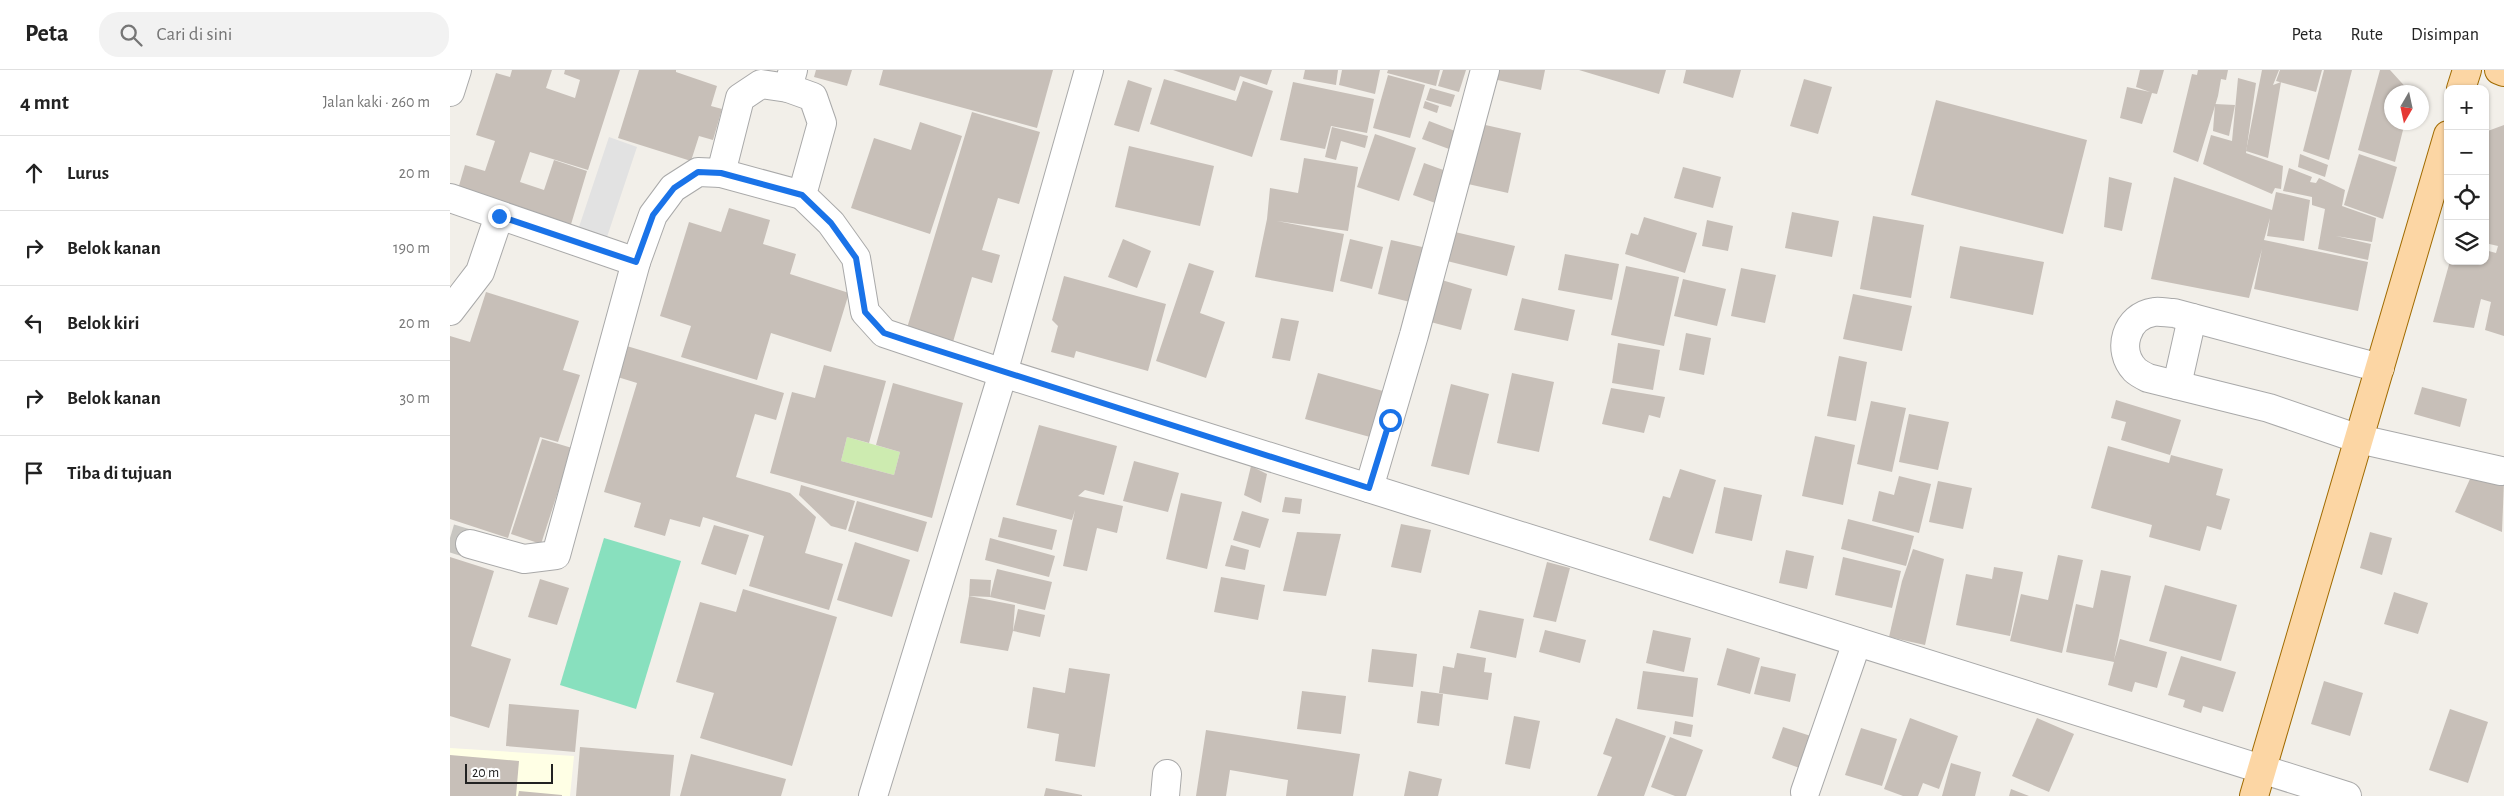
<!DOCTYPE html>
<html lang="id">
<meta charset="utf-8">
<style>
:root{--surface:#fff;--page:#f2f2f2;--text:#222;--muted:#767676;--line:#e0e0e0}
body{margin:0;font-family:"Alegreya Sans",sans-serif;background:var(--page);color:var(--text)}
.controls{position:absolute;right:15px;top:15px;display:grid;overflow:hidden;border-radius:10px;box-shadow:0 1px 4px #0004}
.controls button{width:45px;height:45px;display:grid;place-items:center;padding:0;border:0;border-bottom:1px solid var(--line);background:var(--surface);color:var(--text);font:25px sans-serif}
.compass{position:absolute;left:1934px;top:15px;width:45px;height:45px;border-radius:50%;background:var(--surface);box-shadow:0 1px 4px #0004;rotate:189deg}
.scale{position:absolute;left:15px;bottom:12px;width:88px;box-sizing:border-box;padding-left:5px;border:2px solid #222;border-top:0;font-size:14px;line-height:18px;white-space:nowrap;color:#222;-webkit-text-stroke:4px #fff;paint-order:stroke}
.stop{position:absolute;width:15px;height:15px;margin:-11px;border:4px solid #1a73e8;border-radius:50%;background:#fff}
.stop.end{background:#1a73e8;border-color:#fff;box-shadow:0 1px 5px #0008}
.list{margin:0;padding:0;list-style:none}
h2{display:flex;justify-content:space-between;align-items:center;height:65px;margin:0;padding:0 20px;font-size:21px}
h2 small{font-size:16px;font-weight:400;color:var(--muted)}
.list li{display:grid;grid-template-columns:32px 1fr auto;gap:15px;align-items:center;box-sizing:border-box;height:75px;padding:0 20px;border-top:1px solid var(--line)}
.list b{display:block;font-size:19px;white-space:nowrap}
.list em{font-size:16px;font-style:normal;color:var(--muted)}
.icon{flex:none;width:28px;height:28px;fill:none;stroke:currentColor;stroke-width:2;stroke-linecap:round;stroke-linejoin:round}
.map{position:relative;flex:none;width:2054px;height:726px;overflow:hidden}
header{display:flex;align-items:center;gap:30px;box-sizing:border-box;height:70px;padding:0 25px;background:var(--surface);border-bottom:1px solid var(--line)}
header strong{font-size:24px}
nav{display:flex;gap:28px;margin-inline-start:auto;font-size:18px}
.search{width:350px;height:45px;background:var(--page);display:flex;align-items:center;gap:12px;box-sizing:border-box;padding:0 18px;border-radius:20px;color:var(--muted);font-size:19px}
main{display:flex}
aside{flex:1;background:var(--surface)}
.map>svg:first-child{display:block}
</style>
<header>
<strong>Peta</strong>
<div class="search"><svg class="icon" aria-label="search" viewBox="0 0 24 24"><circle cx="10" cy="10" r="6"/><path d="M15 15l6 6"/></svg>Cari di sini</div>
<nav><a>Peta</a><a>Rute</a><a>Disimpan</a></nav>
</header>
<main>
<aside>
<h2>4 mnt<small>Jalan kaki · 260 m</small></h2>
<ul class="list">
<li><svg class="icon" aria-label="ahead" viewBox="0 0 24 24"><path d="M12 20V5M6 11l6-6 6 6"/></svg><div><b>Lurus</b></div><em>20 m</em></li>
<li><svg class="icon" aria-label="right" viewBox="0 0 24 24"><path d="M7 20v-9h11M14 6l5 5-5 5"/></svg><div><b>Belok kanan</b></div><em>190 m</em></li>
<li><svg class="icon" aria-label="left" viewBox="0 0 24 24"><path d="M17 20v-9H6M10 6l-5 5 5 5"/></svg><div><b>Belok kiri</b></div><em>20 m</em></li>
<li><svg class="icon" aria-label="right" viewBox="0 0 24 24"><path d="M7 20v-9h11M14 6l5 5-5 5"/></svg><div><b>Belok kanan</b></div><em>30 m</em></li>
<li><svg class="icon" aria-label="arrive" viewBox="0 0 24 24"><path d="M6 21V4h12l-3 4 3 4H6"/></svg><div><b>Tiba di tujuan</b></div></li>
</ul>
</aside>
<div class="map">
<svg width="2054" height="726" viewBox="0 0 2054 726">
<rect width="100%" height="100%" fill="#f2efe9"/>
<!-- education -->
<polygon fill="#ffffe5" points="0,678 124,686 120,726 0,726"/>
<!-- grass -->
<polygon fill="#cdebb0" points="397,367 450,382 444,405 391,391"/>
<!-- pitch -->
<polygon fill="#88e0be" points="154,468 231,491 186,639 110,615"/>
<!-- parking -->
<polygon fill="#e2e2e2" points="159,67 187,77 155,173 127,163"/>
<!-- building -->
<g fill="#c7bfb8">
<polygon points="62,0 102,0 96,18 125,28 130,10 114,4 115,0 170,0 138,100 80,82 70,112 94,120 104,90 137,101 119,161 6,126 15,95 35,101 45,71 26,65 46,3 60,7"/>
<polygon points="189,0 226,0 226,2 267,16 261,36 272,39 263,70 249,66 241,91 168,68"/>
<polygon points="366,0 402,0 397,16 364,7"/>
<polygon points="433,0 603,0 587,58 429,15"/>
<polygon points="723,0 822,0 817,15 790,6 785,21"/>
<polygon points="855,0 888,0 886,15 853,9"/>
<polygon points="892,0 930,0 925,24 889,15"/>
<polygon points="938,0 990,0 986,16 937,3"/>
<polygon points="993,0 1016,0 1009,22 988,16"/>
<polygon points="1041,0 1095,0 1091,20 1039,8"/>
<polygon points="1129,0 1216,0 1209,24"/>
<polygon points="1236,0 1291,0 1283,28 1233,13"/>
<polygon points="1690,0 1714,0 1707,24 1702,23 1692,54 1670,48 1677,17 1700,22 1686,17"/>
<polygon points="1748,0 1778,0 1776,10 1771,9 1768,26 1748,92 1723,82 1742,4 1747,5"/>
<polygon points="1812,0 1829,0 1823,15 1831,12 1818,88 1796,81"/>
<polygon points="1830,0 1872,0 1866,22 1826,11"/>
<polygon points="1874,0 1902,0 1879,90 1853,81"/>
<polygon points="1930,0 1940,0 1960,22 1942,22 1942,52 1955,52 1945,92 1908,80"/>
<polygon points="938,5 975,15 960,68 923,58"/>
<polygon points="1788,8 1806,13 1796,83 1833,96 1831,119 1825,118 1822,124 1753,94 1761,65 1782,71"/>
<polygon points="714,9 786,31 793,11 823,21 802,87 700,54"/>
<polygon points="1354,9 1382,17 1368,64 1340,56"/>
<polygon points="678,10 702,18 689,62 664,55"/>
<polygon points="843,12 924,29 917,63 881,56 875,79 830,70"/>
<polygon points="980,18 1005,25 1001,37 976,30"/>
<polygon points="1486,30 1637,70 1613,164 1461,125"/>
<polygon points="975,31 989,36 987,43 973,38"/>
<polygon points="1765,34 1785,35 1779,66 1763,61"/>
<polygon points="522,42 590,62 569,134 548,128 532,180 550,185 542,213 522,207 503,272 457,258"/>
<polygon points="979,51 1005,61 999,79 972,69"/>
<polygon points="470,52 512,66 480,164 401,138 424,68 461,80"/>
<polygon points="1031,54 1071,63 1058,123 1018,114"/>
<polygon points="2054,55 2054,266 2035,260 2041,232 2031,229 2024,258 1983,252 2000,191 2035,191 2035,180 2046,183 2048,176 2035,173 2035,62"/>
<polygon points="882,57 918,66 915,78 891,71 886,90 875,87"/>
<polygon points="925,64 966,78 949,131 907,117"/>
<polygon points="679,76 764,96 750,156 665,137"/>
<polygon points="1850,84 1878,95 1875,107 1848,97"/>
<polygon points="1909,84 1947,97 1933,149 1894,135"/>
<polygon points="854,88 908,97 898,161 827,151 894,164 883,222 805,207 817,149 820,118 848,123"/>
<polygon points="974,93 999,102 988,134 963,125"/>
<polygon points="1233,97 1271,107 1263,138 1224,128"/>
<polygon points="1839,98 1862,107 1860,112 1866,113 1869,108 1895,120 1892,136 1926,148 1922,172 1886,166 1921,174 1918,190 1868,179 1875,139 1862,135 1862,127 1833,121"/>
<polygon points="1659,107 1682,113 1672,161 1654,157"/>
<polygon points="1724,107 1822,140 1826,122 1860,130 1854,171 1817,166 1820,148 1814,170 1918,192 1908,241 1804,219 1812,179 1799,228 1701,209"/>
<polygon points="279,138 320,150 313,174 346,184 340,204 399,223 381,282 321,263 307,310 231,287 241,256 210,246 239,152 271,162"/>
<polygon points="1342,142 1389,151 1382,187 1335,178"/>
<polygon points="1423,146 1474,155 1461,228 1410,219"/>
<polygon points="1194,147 1247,163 1235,203 1175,184 1181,163 1188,165"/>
<polygon points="1257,150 1283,156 1278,181 1252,176"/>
<polygon points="1005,162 1065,176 1057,206 997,191"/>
<polygon points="673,169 701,181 687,218 658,207"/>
<polygon points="900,169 933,177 922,219 890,211"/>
<polygon points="941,170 981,179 968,234 928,224"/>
<polygon points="1510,176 1594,192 1583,245 1500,228"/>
<polygon points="1115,184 1169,194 1162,230 1108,220"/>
<polygon points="739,193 764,201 750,243 775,252 756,308 706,291"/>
<polygon points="1176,196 1229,207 1214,276 1161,265"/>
<polygon points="1291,198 1326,205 1315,253 1281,246"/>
<polygon points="614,206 716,234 698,301 626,281 624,288 601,282 608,256 602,250"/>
<polygon points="985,208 1022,219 1011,260 973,250"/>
<polygon points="1233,209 1276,219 1267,256 1224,246"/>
<polygon points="36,222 129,251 113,300 130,305 108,372 90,367 58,468 0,449 0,266 20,272"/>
<polygon points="1403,224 1462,236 1452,281 1393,269"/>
<polygon points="1072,228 1125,240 1118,271 1064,260"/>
<polygon points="831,248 849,251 840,291 822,288"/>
<polygon points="1236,263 1261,268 1254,305 1229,300"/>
<polygon points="1168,273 1210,280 1203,320 1162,313"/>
<polygon points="170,274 334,323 326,350 305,344 286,407 340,423 366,447 355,483 393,494 379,540 299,516 314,466 253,447 250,457 220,449 215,466 184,457 191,433 154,422 187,313 161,305"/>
<polygon points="1389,286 1417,292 1406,351 1377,346"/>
<polygon points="374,295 436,311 419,373 397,367 391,391 444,405 450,382 426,375 443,313 513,333 482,448 320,403 342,322 365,328"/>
<polygon points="868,303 933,321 920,367 855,349"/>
<polygon points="1062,303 1104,312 1089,382 1047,373"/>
<polygon points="1001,314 1039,324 1019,405 981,396"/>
<polygon points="1972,317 2017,329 2010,357 1964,344"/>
<polygon points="1161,318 1215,327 1210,348 1199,345 1194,363 1152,354"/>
<polygon points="1666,330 1731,350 1720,385 1671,370 1676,352 1661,348"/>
<polygon points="1421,331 1456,338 1442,402 1407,394"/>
<polygon points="1459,344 1499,352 1488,400 1449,392"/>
<polygon points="589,355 667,376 654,425 635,420 628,426 673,436 667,463 647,458 637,501 613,496 625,440 622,450 566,435"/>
<polygon points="1365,366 1405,375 1393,435 1352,426"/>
<polygon points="92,369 122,378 91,474 61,464"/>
<polygon points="1658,376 1719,393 1721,385 1773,399 1766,425 1780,429 1771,460 1757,456 1750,481 1699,467 1702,455 1641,438"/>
<polygon points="684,391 729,403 718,442 673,431"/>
<polygon points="801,396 817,404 811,433 794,425"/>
<polygon points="2025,398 2054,411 2052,462 2005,442"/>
<polygon points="1230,399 1266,410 1243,484 1199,470 1213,426 1220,428"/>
<polygon points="1449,406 1481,414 1469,463 1422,451 1429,421 1444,425"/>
<polygon points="1488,411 1522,418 1513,459 1479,452"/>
<polygon points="351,415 405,431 396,460 381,456 349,425"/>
<polygon points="1274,417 1312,425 1302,471 1265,463"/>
<polygon points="731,423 772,432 757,499 716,489"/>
<polygon points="835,427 852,429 850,444 832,442"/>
<polygon points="407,431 477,452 468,482 398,461"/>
<polygon points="792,441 819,449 810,478 783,470"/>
<polygon points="553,447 607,460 602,480 548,467"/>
<polygon points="1398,449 1464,466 1456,496 1391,479"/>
<polygon points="951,454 981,460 971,503 941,497"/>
<polygon points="264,455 299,465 286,505 251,494"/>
<polygon points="847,462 891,464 876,526 833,521"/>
<polygon points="1920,462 1942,468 1932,505 1910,498"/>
<polygon points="540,468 605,486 599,507 535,490"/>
<polygon points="405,472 460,490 442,547 387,530"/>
<polygon points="781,475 799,480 795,500 775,496"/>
<polygon points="1463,479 1494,489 1475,575 1439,567 1452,511"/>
<polygon points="1336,480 1364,486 1357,519 1329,513"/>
<polygon points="1608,485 1633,490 1612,583 1560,571 1571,524 1598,530"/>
<polygon points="0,487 44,501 21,576 61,589 39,658 0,646"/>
<polygon points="1393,487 1451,501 1442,538 1385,525"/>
<polygon points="1097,492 1120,498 1106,552 1083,547"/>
<polygon points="1544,497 1573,502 1560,566 1506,555 1516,504 1542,509"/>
<polygon points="547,499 602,512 595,540 540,527"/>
<polygon points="1651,500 1681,506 1664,590 1670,569 1717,582 1707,618 1685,612 1682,622 1658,615 1664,592 1616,582 1626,534 1643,538"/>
<polygon points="771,507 815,515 808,550 764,542"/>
<polygon points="90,509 119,518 107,555 78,547"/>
<polygon points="520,509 541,510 540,527 519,526"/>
<polygon points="1715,515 1787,535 1771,591 1699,571"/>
<polygon points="293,519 387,547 342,696 250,668 264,623 226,612 250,532 286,542"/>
<polygon points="1944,522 1978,533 1968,564 1934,554"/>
<polygon points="519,526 565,535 563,561 558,581 510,573"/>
<polygon points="568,539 595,545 590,567 563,561"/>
<polygon points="1029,540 1074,549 1066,588 1020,578"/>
<polygon points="1095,560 1136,570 1130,593 1089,582"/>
<polygon points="1203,560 1241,568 1234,602 1196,593"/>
<polygon points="1277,578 1310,588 1300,624 1267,615"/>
<polygon points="922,579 967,584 963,617 918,612"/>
<polygon points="1007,583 1036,588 1034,602 1042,603 1038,630 989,623 993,596 1004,598"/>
<polygon points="1731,586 1786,602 1773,642 1753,636 1751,643 1733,637 1735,630 1718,625"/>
<polygon points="1311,596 1346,604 1340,632 1304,624"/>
<polygon points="619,598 660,604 645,697 605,691 609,664 577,658 583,617 615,623"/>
<polygon points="1193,601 1248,608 1243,647 1187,639"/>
<polygon points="1874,611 1913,623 1900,666 1861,654"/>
<polygon points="852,621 896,626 891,664 847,659"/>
<polygon points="971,621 993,624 989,656 967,653"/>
<polygon points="59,634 129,640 125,682 56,676"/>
<polygon points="2000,639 2038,652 2018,713 1979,700"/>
<polygon points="1064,646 1090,651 1080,699 1055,694"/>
<polygon points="1166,648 1216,666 1194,726 1147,726 1162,687 1153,684"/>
<polygon points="1460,648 1508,666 1489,719 1473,713 1468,726 1453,726 1434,719"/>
<polygon points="1587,648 1624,664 1599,722 1562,706"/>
<polygon points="1225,651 1243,655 1241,667 1223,664"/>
<polygon points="1333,657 1367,668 1355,700 1322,688"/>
<polygon points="1411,658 1447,669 1432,716 1395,705"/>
<polygon points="756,660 910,684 903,726 836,726 838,710 780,700 776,726 746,726"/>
<polygon points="1220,667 1253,680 1236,726 1225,726 1201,717"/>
<polygon points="130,677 224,685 220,726 126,726"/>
<polygon points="241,684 336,709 331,726 230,726"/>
<polygon points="0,685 69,691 66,726 0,726"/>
<polygon points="1501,693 1531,702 1525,726 1492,726"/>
<polygon points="959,701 992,709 988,726 954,726"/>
<polygon points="596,718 632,725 632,726 594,726"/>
<polygon points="1561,719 1579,726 1559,726"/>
<polygon points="69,721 112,725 112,726 68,726"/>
</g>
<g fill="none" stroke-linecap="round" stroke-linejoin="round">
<!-- minor-tunnel -->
<polyline stroke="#c8c6c1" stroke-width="28" stroke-dasharray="28 14" stroke-linecap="butt" points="0,468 20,474"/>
<defs>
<g id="minor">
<polyline points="338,18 363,27 372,53 352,125 381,153 406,188 415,242 434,263 553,303 1897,726"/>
<polyline points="0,22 7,0"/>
<polyline points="271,103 290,28 311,14 338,18 343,0"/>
<polyline points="0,128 186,192"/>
<polyline points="0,241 30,202 49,146"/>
<path d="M1930,298l-206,-55c-6,0 -14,-2 -20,-1 -28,4 -38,38 -19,58 3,3 9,6 13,8l121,30 90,31 142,32"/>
<polyline points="1727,315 1742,248"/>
<polyline points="919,418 964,265 1035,0"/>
<polyline points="20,474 74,489 106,485 186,192 203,145 223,118 248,102 271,103 352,125"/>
<polyline points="1355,722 1407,572"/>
<polyline points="423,726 553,303 639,0"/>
<polyline points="715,726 717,704"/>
</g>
<g id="major">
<polyline points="2049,0 2054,2"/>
<polyline points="2011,19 2017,0"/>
<polyline points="1804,726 1998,65"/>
</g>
</defs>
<!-- minor casing -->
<use href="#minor" stroke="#a9a9a9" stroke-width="30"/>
<!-- major casing -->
<use href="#major" stroke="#a06b00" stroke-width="30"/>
<!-- minor -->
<use href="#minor" stroke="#fff" stroke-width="28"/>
<!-- major -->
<use href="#major" stroke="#fcd6a4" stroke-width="28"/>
</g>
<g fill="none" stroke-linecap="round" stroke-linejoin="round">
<!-- route -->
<polyline stroke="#1a73e8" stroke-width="6" points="49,146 186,192 203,145 224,118 248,102 271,103 352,125 381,153 406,188 415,242 434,263 458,271 919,418 940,350"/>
</g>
</svg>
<div class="controls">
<button>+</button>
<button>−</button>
<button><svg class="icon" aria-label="locate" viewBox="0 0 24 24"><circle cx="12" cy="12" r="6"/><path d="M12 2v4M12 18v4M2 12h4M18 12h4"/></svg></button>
<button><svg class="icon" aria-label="layers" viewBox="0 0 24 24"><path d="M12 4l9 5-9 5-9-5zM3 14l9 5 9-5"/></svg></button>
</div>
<svg class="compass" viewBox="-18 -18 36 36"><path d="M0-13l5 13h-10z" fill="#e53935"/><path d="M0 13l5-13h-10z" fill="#767676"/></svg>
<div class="scale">20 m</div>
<div class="stop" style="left:940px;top:350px"></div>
<div class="stop end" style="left:49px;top:146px"></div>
</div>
</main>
